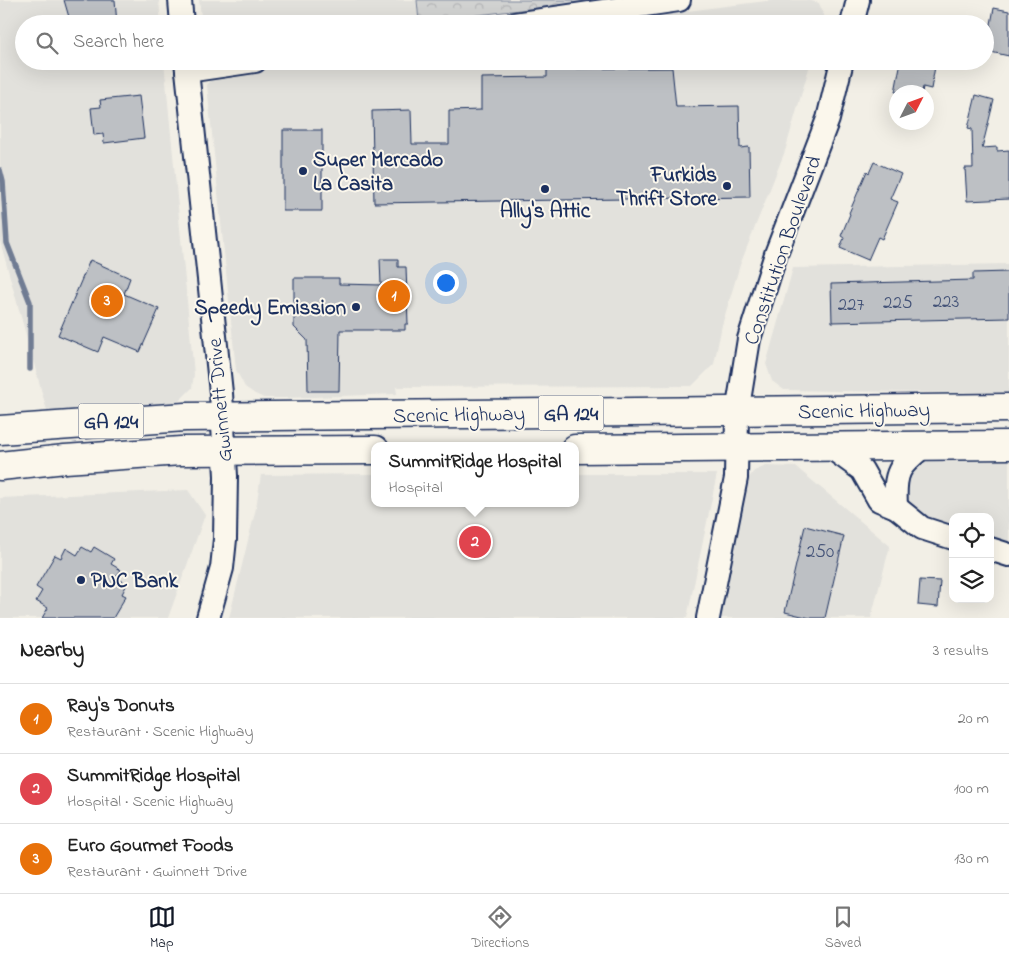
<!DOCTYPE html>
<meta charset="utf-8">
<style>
:root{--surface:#fff;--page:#f2f2f2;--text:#222;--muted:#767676;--line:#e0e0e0;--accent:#111827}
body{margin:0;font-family:"Indie Flower",sans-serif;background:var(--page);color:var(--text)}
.controls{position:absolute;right:15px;bottom:15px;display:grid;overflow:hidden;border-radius:10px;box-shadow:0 5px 20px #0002}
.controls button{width:45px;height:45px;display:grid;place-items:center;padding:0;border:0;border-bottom:1px solid var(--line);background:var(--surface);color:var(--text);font:25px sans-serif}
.compass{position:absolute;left:889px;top:85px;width:45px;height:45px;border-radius:50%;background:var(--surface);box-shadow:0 5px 20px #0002;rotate:48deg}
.you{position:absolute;left:445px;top:282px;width:18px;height:18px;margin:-12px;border:4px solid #fff;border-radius:50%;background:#1a73e8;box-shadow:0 0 0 8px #1a73e833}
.badge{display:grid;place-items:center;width:32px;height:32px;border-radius:50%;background:var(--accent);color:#fff;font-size:16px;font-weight:700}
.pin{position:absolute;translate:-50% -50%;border:2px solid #fff;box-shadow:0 1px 5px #0006}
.popup{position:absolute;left:371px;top:442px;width:208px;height:65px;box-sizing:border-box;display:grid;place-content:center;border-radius:10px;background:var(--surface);filter:drop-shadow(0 1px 4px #0005);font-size:16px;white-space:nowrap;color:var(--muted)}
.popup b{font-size:19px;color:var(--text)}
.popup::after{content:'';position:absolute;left:50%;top:100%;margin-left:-10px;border:10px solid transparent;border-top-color:var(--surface)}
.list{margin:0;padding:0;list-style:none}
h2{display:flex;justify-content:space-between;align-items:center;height:65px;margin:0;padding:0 20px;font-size:21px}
h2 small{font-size:16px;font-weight:400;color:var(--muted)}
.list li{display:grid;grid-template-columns:32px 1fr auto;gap:15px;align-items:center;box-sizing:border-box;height:70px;padding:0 20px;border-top:1px solid var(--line)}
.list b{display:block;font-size:19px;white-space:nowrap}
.list p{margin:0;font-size:16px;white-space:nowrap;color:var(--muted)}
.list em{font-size:16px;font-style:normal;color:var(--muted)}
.icon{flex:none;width:28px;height:28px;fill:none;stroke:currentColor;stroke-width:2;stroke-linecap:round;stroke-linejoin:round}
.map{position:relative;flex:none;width:1009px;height:618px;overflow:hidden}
.search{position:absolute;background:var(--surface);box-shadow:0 5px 20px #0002;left:15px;right:15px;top:15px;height:55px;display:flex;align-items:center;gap:12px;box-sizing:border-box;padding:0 18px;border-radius:28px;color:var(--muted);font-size:19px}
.sheet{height:275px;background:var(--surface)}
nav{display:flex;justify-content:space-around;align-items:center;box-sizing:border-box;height:70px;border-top:1px solid var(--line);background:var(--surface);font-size:14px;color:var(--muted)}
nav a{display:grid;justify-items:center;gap:2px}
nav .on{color:var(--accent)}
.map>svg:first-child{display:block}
</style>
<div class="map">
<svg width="1009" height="618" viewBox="0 0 1009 618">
<defs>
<pattern id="forest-crowns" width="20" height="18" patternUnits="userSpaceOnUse" patternTransform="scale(1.25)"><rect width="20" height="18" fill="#d2d3d2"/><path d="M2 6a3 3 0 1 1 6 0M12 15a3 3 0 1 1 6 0" fill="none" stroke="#b4b5b7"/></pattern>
</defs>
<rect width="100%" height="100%" fill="#f2efe6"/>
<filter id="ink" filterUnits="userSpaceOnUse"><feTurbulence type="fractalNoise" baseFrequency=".02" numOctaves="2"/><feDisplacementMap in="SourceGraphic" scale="10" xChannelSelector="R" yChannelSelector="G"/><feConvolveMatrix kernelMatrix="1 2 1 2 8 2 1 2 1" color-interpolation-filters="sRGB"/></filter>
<g filter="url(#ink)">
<!-- built -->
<g fill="#e2e1dc">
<polygon points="0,0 159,0 161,24 24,24 24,61 164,61 194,374 192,388 175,405 49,418 0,241"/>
<polygon points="199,0 417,0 419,22 405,24 202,24"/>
<polygon points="774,0 808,0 819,3 824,16 822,24 585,24"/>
<polygon points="331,61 811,61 785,151 740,265 722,325 714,364 692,386 396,387 397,394 284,398 264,398 255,394 245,387 236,370 207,85 213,78 223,74"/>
<polygon points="1009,264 1009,394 784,390 772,381 766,364 793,268"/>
<polygon points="1009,455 1009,550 990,544 990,517 953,517 953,532 913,510 903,498 908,466 917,459"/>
<polygon points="766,466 796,467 890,546 871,618 718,618 747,480 754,471"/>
<polygon points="375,474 375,503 575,503 575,474 717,474 687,618 229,618 256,508 261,475"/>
<polygon points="188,490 205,515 168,618 0,618 0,498"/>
</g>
<!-- forest -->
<polygon fill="url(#forest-crowns)" stroke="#768198" points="417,0 604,0 419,22"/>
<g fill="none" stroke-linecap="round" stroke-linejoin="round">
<!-- stream -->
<polyline stroke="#707b93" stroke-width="5.5" points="0,170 3,182 7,243 30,302 30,369"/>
</g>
<!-- building -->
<g fill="#bdc0c4" stroke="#1b2f5e">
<polygon points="64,0 115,0 117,24 71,24"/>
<polygon points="994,8 1009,11 1009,56 986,51"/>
<polygon points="901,61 936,61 931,89 923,87 922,92 895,92"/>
<polygon points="672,68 676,107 739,106 740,148 749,147 750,197 374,203 372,111 411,110 412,144 449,144 449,111 481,110 481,78 547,77 547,69"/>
<polygon points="976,95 994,100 982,148 997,147 997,151 1009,150 1009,199 967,201 965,168 973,168 972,129 968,128"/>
<polygon points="139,96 144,138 104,143 103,134 94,135 91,108 101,107 100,100"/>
<rect x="283" y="130" width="39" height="81"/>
<polygon points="874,162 901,174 890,199 898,202 882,239 878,237 868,260 840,248 844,238 841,236 850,214 849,213 867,171 869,173"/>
<polygon points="380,259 398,259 398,267 406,267 408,324 405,324 405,330 340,330 339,391 308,391 307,340 294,327 294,278 339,278 339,284 381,285"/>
<polygon points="90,260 130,278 124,294 159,309 140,352 104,337 98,352 58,335"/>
<polygon points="1009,272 1009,318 832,322 831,284 973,280 973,273"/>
<polygon points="805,526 844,536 825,618 810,618 785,612"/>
<polygon points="82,547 91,552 94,547 114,559 111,564 121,570 116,577 127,584 122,594 126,596 113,618 42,618 48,608 36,601 42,591 36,587 55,555 61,558 66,548 77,555"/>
<polygon points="920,580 940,581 938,607 918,605"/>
</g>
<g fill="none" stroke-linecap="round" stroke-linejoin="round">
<defs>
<g id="minor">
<polyline points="180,0 182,24"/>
<polyline points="514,24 679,0"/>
<polyline points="852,24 858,0"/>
<polyline points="186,61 221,393 226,476 225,539 222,568 208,618"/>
<polyline points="187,71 255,61"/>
<polyline points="829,446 862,470 879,500 896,507 922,528 953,538"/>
<path d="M896,507c-2,-36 2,-40 29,-62"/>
<polyline points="990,549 1009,555"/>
<polyline points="708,618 736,478 737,413 749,339 776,254 828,119 842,61"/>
</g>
<g id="highway">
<polyline points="0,430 185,417 1009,408"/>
<polyline points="575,449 1009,445"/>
<polyline points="0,466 65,459 181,451 375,450"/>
</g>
</defs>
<!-- minor casing -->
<use href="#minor" stroke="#1b2f5e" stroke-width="26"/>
<!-- highway casing -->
<use href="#highway" stroke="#1b2f5e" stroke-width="31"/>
<!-- minor -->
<use href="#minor" stroke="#fbf7ec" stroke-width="22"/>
<!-- highway -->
<use href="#highway" stroke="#fbf7ec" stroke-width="28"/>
</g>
</g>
<!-- markers -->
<g fill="#1b2f5e" stroke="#fbf7ec" stroke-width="2">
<circle cx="303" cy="171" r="5"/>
<circle cx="727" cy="186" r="5"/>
<circle cx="545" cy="189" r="5"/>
<circle cx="356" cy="307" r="5"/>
<circle cx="81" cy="580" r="5"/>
</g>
<g text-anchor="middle" stroke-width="4" stroke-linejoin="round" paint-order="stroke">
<!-- number labels -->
<g font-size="19" fill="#445378">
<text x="946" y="307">223</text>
<text x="898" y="308">225</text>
<text x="851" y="310">227</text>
<text x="820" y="557">250</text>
</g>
<!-- shield labels -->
<g fill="#fbf7ec" stroke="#5e6b89" stroke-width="1">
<rect x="538.5" y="395.5" width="65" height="35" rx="4"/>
<rect x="78.5" y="403.5" width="65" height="35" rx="4"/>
</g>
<g font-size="20" font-weight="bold" fill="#1b2f5e">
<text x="571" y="420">GA 124</text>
<text x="111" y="428">GA 124</text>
</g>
<!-- poi labels -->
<g font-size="21" font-weight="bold" fill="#1b2f5e" stroke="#fbf7ec" text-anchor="start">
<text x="313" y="166">Super Mercado<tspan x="313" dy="24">La Casita</tspan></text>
<text x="717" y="181" text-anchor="end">Furkids<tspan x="717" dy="24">Thrift Store</tspan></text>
<text x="545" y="217" text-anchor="middle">Ally's Attic</text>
<text x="346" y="314" text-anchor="end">Speedy Emission</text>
<text x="91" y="587">PNC Bank</text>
</g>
<!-- street labels -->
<g font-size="21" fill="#1b2f5e" stroke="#fbf7ec">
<text transform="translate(782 250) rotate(-71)" y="7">Constitution Boulevard</text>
<text transform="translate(219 400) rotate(-95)" y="7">Gwinnett Drive</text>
<text transform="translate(864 410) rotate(-1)" y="7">Scenic Highway</text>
<text transform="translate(459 414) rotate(-1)" y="7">Scenic Highway</text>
</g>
</g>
</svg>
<div class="controls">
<button><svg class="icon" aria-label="locate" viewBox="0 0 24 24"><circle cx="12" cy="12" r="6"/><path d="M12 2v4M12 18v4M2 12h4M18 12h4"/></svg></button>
<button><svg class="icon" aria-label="layers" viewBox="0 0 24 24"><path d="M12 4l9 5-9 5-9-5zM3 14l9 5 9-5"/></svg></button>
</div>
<svg class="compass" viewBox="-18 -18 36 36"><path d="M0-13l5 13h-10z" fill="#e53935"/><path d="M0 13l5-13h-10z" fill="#767676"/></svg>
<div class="you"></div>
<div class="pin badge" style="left:394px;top:296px;background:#e8710a">1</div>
<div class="pin badge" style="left:475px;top:542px;background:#e0444e">2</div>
<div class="popup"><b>SummitRidge Hospital</b>Hospital</div>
<div class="pin badge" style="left:107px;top:301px;background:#e8710a">3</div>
<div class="search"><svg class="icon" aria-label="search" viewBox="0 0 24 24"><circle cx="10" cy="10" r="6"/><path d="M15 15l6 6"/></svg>Search here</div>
</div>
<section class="sheet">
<h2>Nearby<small>3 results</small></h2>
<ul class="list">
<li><span class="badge" style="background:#e8710a">1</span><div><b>Ray's Donuts</b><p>Restaurant · Scenic Highway</p></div><em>20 m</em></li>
<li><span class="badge" style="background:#e0444e">2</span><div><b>SummitRidge Hospital</b><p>Hospital · Scenic Highway</p></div><em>100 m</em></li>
<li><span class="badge" style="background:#e8710a">3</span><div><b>Euro Gourmet Foods</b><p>Restaurant · Gwinnett Drive</p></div><em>130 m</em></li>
</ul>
</section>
<nav>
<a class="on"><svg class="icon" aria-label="map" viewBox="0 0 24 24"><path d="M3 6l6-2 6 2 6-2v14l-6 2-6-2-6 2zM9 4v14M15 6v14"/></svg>Map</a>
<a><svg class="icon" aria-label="directions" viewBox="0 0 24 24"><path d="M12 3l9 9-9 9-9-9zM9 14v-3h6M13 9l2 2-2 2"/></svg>Directions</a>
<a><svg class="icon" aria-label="saved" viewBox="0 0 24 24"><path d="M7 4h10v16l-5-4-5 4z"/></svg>Saved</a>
</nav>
